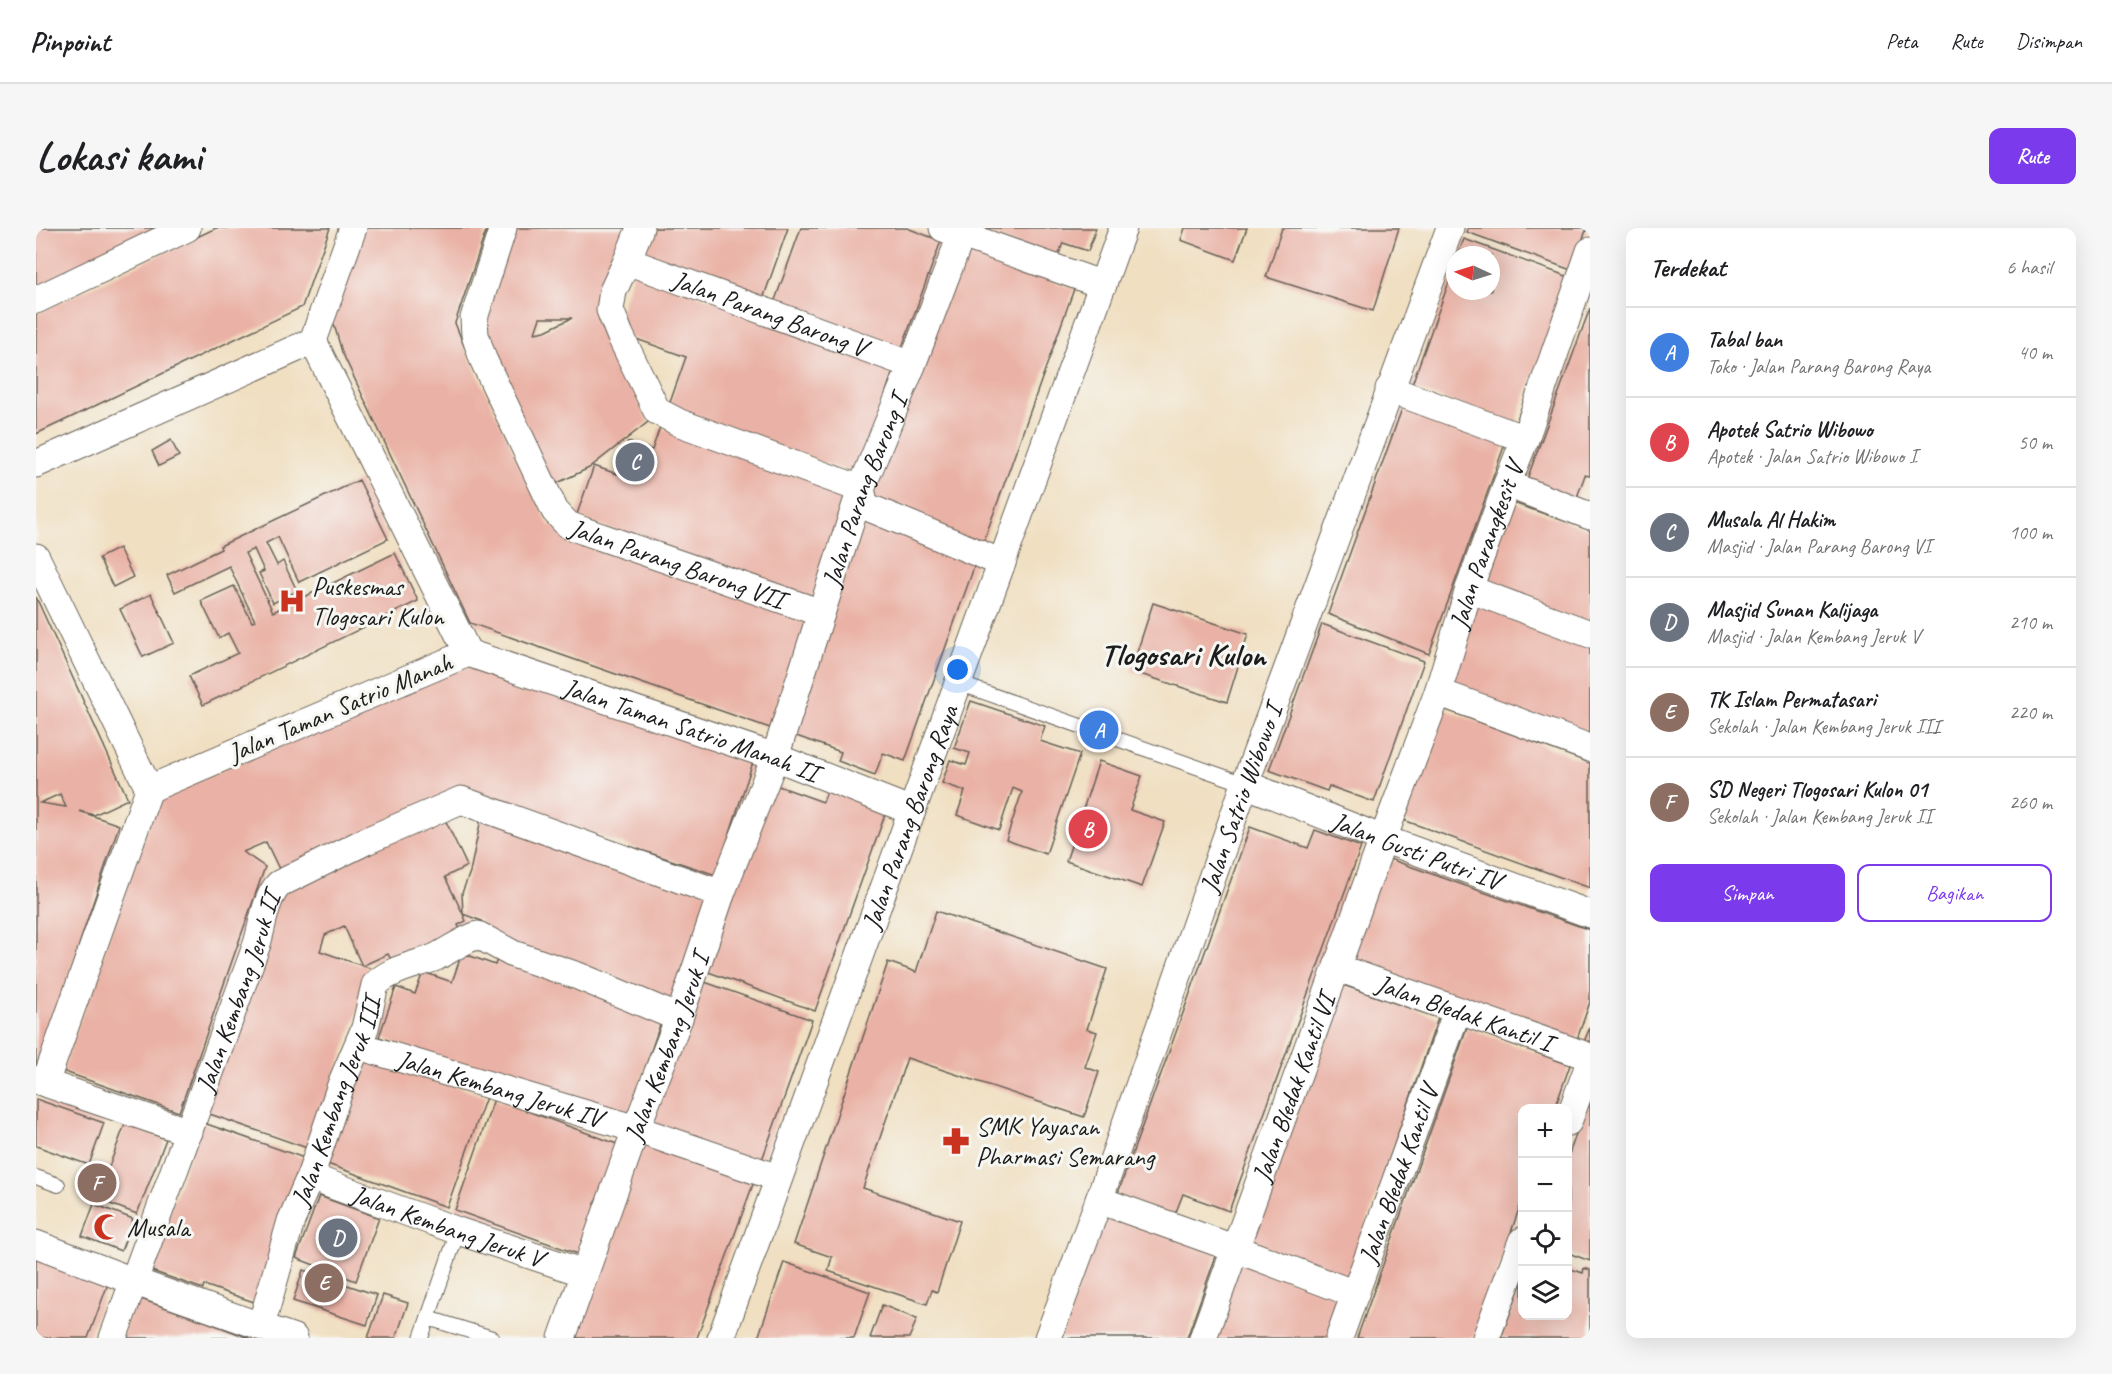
<!DOCTYPE html>
<html lang="id">
<meta charset="utf-8">
<style>
:root{--surface:#fff;--page:#f6f6f6;--text:#202124;--muted:#757577;--line:#e0e0e0;--accent:#7c3aed}
body{margin:0;font-family:Caveat,sans-serif;background:var(--page);color:var(--text)}
.controls{position:absolute;right:18px;bottom:18px;display:grid;overflow:hidden;border-radius:12px;box-shadow:0 6px 24px #0002}
.controls button{width:54px;height:54px;display:grid;place-items:center;padding:0;border:0;border-bottom:2px solid var(--line);background:var(--surface);color:var(--text);font:30px sans-serif}
.compass{position:absolute;left:1410px;top:18px;width:54px;height:54px;border-radius:50%;background:var(--surface);box-shadow:0 6px 24px #0002;rotate:274deg}
.you{position:absolute;left:922px;top:442px;width:21px;height:21px;margin:-15px;border:4px solid #fff;border-radius:50%;background:#1a73e8;box-shadow:0 0 0 9px #1a73e833}
.badge{display:grid;place-items:center;width:39px;height:39px;border-radius:50%;background:var(--accent);color:#fff;font-size:20px;font-weight:700}
.pin{position:absolute;translate:-50% -50%;border:3px solid #fff;box-shadow:0 2px 6px #0006}
.list{margin:0;padding:0;list-style:none}
h2{display:flex;justify-content:space-between;align-items:center;height:78px;margin:0;padding:0 24px;font-size:26px}
h2 small{font-size:20px;font-weight:400;color:var(--muted)}
.list li{display:grid;grid-template-columns:39px 1fr auto;gap:18px;align-items:center;box-sizing:border-box;height:90px;padding:0 24px;border-top:2px solid var(--line)}
.list b{display:block;font-size:22px;white-space:nowrap}
.list p{margin:0;font-size:20px;white-space:nowrap;color:var(--muted)}
.list em{font-size:20px;font-style:normal;color:var(--muted)}
.actions{display:flex;gap:12px;padding:18px 24px}
.actions a{flex:1;padding:14px 0;border:2px solid var(--accent);border-radius:12px;text-align:center;font-size:21px;color:var(--accent)}
.actions .main{background:var(--accent);color:#fff}
.icon{flex:none;width:33px;height:33px;fill:none;stroke:currentColor;stroke-width:2;stroke-linecap:round;stroke-linejoin:round}
.map{position:relative;flex:none;width:1554px;height:1110px;overflow:hidden;border-radius:12px}
header{display:flex;align-items:center;gap:36px;box-sizing:border-box;height:84px;padding:0 30px;background:var(--surface);border-bottom:2px solid var(--line)}
header strong{font-size:28px}
nav{display:flex;gap:33px;margin-inline-start:auto;font-size:21px}
.intro{display:flex;align-items:center;justify-content:space-between;box-sizing:border-box;height:144px;padding:0 36px}
h1{margin:0;font-size:42px}
.button{padding:15px 27px;border-radius:12px;background:var(--accent);color:#fff;font-size:21px;font-weight:700}
main{display:flex;gap:36px;padding:0 36px}
aside{flex:1;background:var(--surface);border-radius:12px;box-shadow:0 6px 24px #0002}
.map>svg:first-child{display:block}
</style>
<header>
<strong>Pinpoint</strong>
<nav><a>Peta</a><a>Rute</a><a>Disimpan</a></nav>
</header>
<div class="intro"><h1>Lokasi kami</h1><a class="button">Rute</a></div>
<main>
<div class="map">
<svg width="1554" height="1110" viewBox="0 0 1554 1110">
<rect width="100%" height="100%" fill="#f6f6f2"/>
<filter id="ink" filterUnits="userSpaceOnUse"><feTurbulence type="fractalNoise" baseFrequency=".0167" numOctaves="2"/><feDisplacementMap in="SourceGraphic" scale="12" xChannelSelector="R" yChannelSelector="G"/><feConvolveMatrix kernelMatrix="1 2 1 2 8 2 1 2 1" color-interpolation-filters="sRGB"/></filter>
<filter id="wash" filterUnits="userSpaceOnUse"><feTurbulence type="fractalNoise" baseFrequency=".008" numOctaves="4" result="noise"/><feDisplacementMap in="SourceGraphic" scale="24" xChannelSelector="R" yChannelSelector="G"/><feGaussianBlur stdDeviation="1.35" result="paint"/><feColorMatrix in="noise" values="0 0 0 0 0 0 0 0 0 0 0 0 0 0 0 0 0 1.4 0 .05"/><feComposite in="paint" operator="in"/></filter>
<g filter="url(#wash)">
<rect width="100%" height="100%" fill="#f0dfc1"/>
<g id="blocks">
<!-- building -->
<g fill="#eab2a6" fill-rule="evenodd">
<polygon points="0,0 126,0 0,61"/>
<polygon points="180,0 294,0 266,79 0,206 0,86"/>
<polygon points="327,0 451,0 419,95 428,118 512,296 773,387 734,500 434,395 306,124 297,93"/>
<path d="M475,0h119l-30,90 48,104 -59,46 -38,18 -73,-166zM504,90h32l-27,13 -10,2z"/>
<polygon points="609,0 752,0 727,71 600,24"/>
<polygon points="765,0 871,0 905,13 865,122 738,75"/>
<polygon points="936,0 1060,0 1052,23 1027,15 1021,31"/>
<polygon points="1149,0 1211,0 1199,32 1145,12"/>
<polygon points="1246,0 1363,0 1337,83 1230,49"/>
<polygon points="1432,0 1551,0 1535,42 1431,4"/>
<polygon points="1428,11 1533,49 1479,197 1375,159 1419,37 1419,63 1455,63 1455,27 1422,27"/>
<polygon points="926,20 1038,61 946,318 835,274"/>
<polygon points="598,44 859,137 822,247 632,180 650,129 592,108 583,87"/>
<polygon points="1554,80 1554,248 1549,247 1540,272 1490,254"/>
<polygon points="1368,175 1470,213 1393,426 1292,386"/>
<polygon points="624,199 815,265 779,371 540,289 558,238 581,246 592,214 616,222"/>
<polygon points="135,212 143,228 123,238 116,223"/>
<polygon points="323,252 352,311 263,354 242,309 230,315 241,337 247,333 261,363 237,375 223,345 228,343 218,321 209,325 237,384 359,325 382,373 167,477 153,448 202,425 192,405 183,410 165,373 198,358 216,394 219,393 193,338 139,364 131,347 185,321 184,318"/>
<polygon points="1472,273 1554,302 1554,398 1442,359"/>
<polygon points="830,287 942,328 869,533 847,525 839,547 802,533 805,524 752,505"/>
<polygon points="83,320 97,349 77,359 63,330"/>
<polygon points="115,366 138,415 107,429 84,381"/>
<path d="M0,369l92,202 -34,16 -15,-4 40,14 -80,240 -3,-1zM24,566l6,13 -26,-4z"/>
<polygon points="1117,375 1212,406 1191,474 1095,443"/>
<polygon points="1437,376 1554,418 1554,512 1407,459"/>
<polygon points="1286,396 1388,433 1338,574 1293,558 1291,563 1233,542"/>
<polygon points="442,436 719,528 680,647 425,562 244,643 230,614 207,624 229,639 143,884 26,843 122,570 373,458"/>
<polygon points="935,473 1009,498 1004,513 1044,526 1010,626 970,612 986,564 977,560 963,602 921,587 929,563 906,555 914,532 930,537 934,525 918,520"/>
<polygon points="1402,479 1554,535 1554,660 1362,590"/>
<polygon points="1063,533 1106,548 1094,582 1129,594 1106,659 1030,633"/>
<polygon points="734,555 787,574 791,563 850,584 779,783 667,742"/>
<polygon points="405,583 431,638 409,649 427,686 426,665 434,644 446,586 673,665 636,774 442,705 446,693 427,686 430,693 422,697 425,703 357,735 352,726 326,738 308,698 289,707 284,723 336,741 274,921 168,884 243,661"/>
<polygon points="1214,599 1272,620 1279,602 1325,619 1193,983 1147,966 1138,989 1081,968"/>
<polygon points="1345,628 1554,702 1554,774 1539,817 1307,735"/>
<polygon points="900,683 1071,741 1051,801 1061,804 1049,839 1063,844 1048,889 871,830 827,960 924,993 901,1064 896,1062 891,1076 792,1043 796,1029 758,1016 852,734 880,744"/>
<polygon points="426,725 459,737 461,731 627,788 590,895 343,809 360,759 379,766 387,744 416,754"/>
<polygon points="663,752 776,792 723,940 610,899"/>
<polygon points="1304,756 1402,790 1310,1055 1212,1021"/>
<polygon points="1554,799 1554,822 1546,819"/>
<polygon points="1431,800 1534,837 1519,880 1486,880 1486,972 1455,1063 1438,1110 1321,1110"/>
<polygon points="325,824 450,869 411,979 286,934"/>
<polygon points="1554,867 1554,1033 1532,1025 1532,929"/>
<polygon points="0,871 68,895 53,937 0,918"/>
<polygon points="458,871 581,916 542,1026 419,982"/>
<polygon points="165,894 271,931 221,1075 168,1057 167,1061 113,1042"/>
<polygon points="89,896 130,911 101,986 61,971"/>
<polygon points="608,907 720,948 661,1110 535,1110"/>
<polygon points="283,968 343,990 320,1053 260,1030"/>
<polygon points="58,976 97,991 85,1023 46,1008"/>
<polygon points="1069,985 1181,1025 1151,1110 1025,1110"/>
<polygon points="0,1027 73,1053 52,1110 0,1110"/>
<polygon points="1199,1031 1308,1071 1294,1110 1170,1110"/>
<polygon points="748,1034 834,1064 818,1110 722,1110"/>
<polygon points="1532,1040 1547,1045 1548,1040 1554,1042 1554,1110 1465,1110 1486,1053 1486,1088 1532,1088"/>
<polygon points="267,1042 341,1067 331,1097 257,1073"/>
<polygon points="347,1067 372,1075 360,1110 332,1110"/>
<polygon points="99,1069 171,1094 213,1110 85,1110"/>
<polygon points="846,1077 881,1091 873,1110 834,1110"/>
</g>
</g>
</g>
<g filter="url(#ink)">
<use href="#blocks" fill-opacity="0" stroke="#666056" stroke-width="1.5"/>
<g fill="none" stroke-linecap="round" stroke-linejoin="round">
<defs>
<g id="service">
<polyline points="922,455 1209,556"/>
<polyline points="0,949 22,957"/>
<polyline points="392,1090 456,1110"/>
<polyline points="385,1110 422,1003"/>
</g>
<g id="minor">
<path id="s1" d="M467,0l-29,90 1,17 8,24 72,152 13,14 16,6 237,82"/>
<polyline points="604,0 591,33 577,63 574,82 584,107 621,183 644,195 825,261 829,278 966,335"/>
<polyline points="907,0 1067,57"/>
<path id="s2" d="M591,33l285,104"/>
<polyline points="0,72 151,0"/>
<polyline points="277,113 317,0"/>
<polyline points="1353,161 1489,211"/>
<polyline points="0,236 277,113 432,425 113,561"/>
<polyline points="1471,256 1554,288"/>
<polyline points="0,329 113,561"/>
<polyline points="1433,361 1554,406"/>
<path id="s3" d="M432,425l307,104 137,54"/>
<polyline points="1402,464 1554,520"/>
<path id="s4" d="M1209,556l138,55 207,75"/>
<path id="s5" d="M1302,740l252,89"/>
<path id="s6" d="M323,818l277,83 142,49"/>
<polyline points="0,852 153,904"/>
<polyline points="9,855 113,561"/>
<polyline points="1532,894 1554,834"/>
<path id="s7" d="M274,949l148,54 126,42"/>
<polyline points="1063,972 1200,1021 1319,1066"/>
<polyline points="0,1016 97,1053 258,1110"/>
<path id="s8" d="M223,1098l6,-14 26,-91 19,-44 32,-95 23,-54 10,-43c14,-16 42,-20 61,-28 14,-7 27,-17 42,-22l35,19 65,22 101,42"/>
<path id="s9" d="M77,1110l144,-394c6,-20 8,-45 22,-60l87,-43 95,-41 260,94"/>
<path id="s10" d="M526,1110l74,-209 43,-111 42,-124 54,-137 86,-268 51,-124 52,-137"/>
<path id="s11" d="M685,1110l402,-1110"/>
<path id="s12" d="M1012,1110l51,-138 146,-416 205,-556"/>
<path id="s13" d="M1167,1110l180,-499 55,-147 31,-103 38,-105 18,-45 65,-188"/>
<path id="s14" d="M1303,1110l118,-327"/>
<polyline points="1450,1110 1486,1013"/>
</g>
</defs>
<!-- service casing -->
<use href="#service" stroke="#666056" stroke-width="16"/>
<!-- minor casing -->
<use href="#minor" stroke="#666056" stroke-width="29"/>
<!-- service -->
<use href="#service" stroke="#fff" stroke-width="14"/>
<!-- minor -->
<use href="#minor" stroke="#fff" stroke-width="27"/>
</g>
</g>
<!-- icons -->
<defs>
<symbol id="hospital-bare" viewBox="-9 -9 18 18"><path d="M-5-5h3v3.5h4V-5h3V5h-3V1.5h-4V5h-3Z" fill="#c8321e" stroke="#f6f6f2" stroke-width="2.5" paint-order="stroke"/></symbol>
<symbol id="pharmacy-bare" viewBox="-9 -9 18 18"><path d="M-2-6h4v4h4v4h-4v4h-4v-4h-4v-4h4Z" fill="#c8321e" stroke="#f6f6f2" stroke-width="2.5" paint-order="stroke"/></symbol>
<symbol id="mosque-bare" viewBox="-9 -9 18 18"><path d="M3.5-4.9A6 6 0 1 0 3.5 4.9A5 5 0 1 1 3.5-4.9Z" fill="#c8321e" stroke="#f6f6f2" stroke-width="2.5" paint-order="stroke"/></symbol>
</defs>
<g fill-rule="evenodd">
<use href="#hospital-bare" x="237" y="354" width="38" height="38"/>
<use href="#pharmacy-bare" x="901" y="894" width="38" height="38"/>
<use href="#mosque-bare" x="52" y="980" width="38" height="38"/>
</g>
<g text-anchor="middle" stroke-width="6" stroke-linejoin="round" paint-order="stroke">
<!-- street labels -->
<g font-size="26" fill="#1c1c1c" stroke="#f6f6f2">
<text dy="9" stroke="none"><textPath href="#s2" startOffset="152">Jalan Parang Barong V</textPath></text>
<text dy="9" stroke="none"><textPath href="#s10" startOffset="900">Jalan Parang Barong I</textPath></text>
<text dy="9" stroke="none"><textPath href="#s13" startOffset="842">Jalan Parangkesit V</textPath></text>
<text dy="9" stroke="none"><textPath href="#s1" startOffset="440">Jalan Parang Barong VII</textPath></text>
<text transform="translate(304 479) rotate(-23)" y="9">Jalan Taman Satrio Manah</text>
<text dy="9" stroke="none"><textPath href="#s3" startOffset="236">Jalan Taman Satrio Manah II</textPath></text>
<text dy="9" stroke="none"><textPath href="#s12" startOffset="573">Jalan Satrio Wibowo I</textPath></text>
<text dy="9" stroke="none"><textPath href="#s11" startOffset="554">Jalan Parang Barong Raya</textPath></text>
<text dy="9" stroke="none"><textPath href="#s4" startOffset="184">Jalan Gusti Putri IV</textPath></text>
<text dy="9" stroke="none"><textPath href="#s9" startOffset="368">Jalan Kembang Jeruk II</textPath></text>
<text dy="9" stroke="none"><textPath href="#s5" startOffset="134">Jalan Bledak Kantil I</textPath></text>
<text dy="9" stroke="none"><textPath href="#s10" startOffset="309">Jalan Kembang Jeruk I</textPath></text>
<text dy="9" stroke="none"><textPath href="#s6" startOffset="147">Jalan Kembang Jeruk IV</textPath></text>
<text dy="9" stroke="none"><textPath href="#s13" startOffset="266">Jalan Bledak Kantil VI</textPath></text>
<text dy="9" stroke="none"><textPath href="#s8" startOffset="238">Jalan Kembang Jeruk III</textPath></text>
<text dy="9" stroke="none"><textPath href="#s14" startOffset="174">Jalan Bledak Kantil V</textPath></text>
<text dy="9" stroke="none"><textPath href="#s7" startOffset="146">Jalan Kembang Jeruk V</textPath></text>
</g>
<!-- poi labels -->
<g font-size="26" fill="#1c1c1c" stroke="#f6f6f2" text-anchor="start">
<text x="276" y="367">Puskesmas<tspan x="276" dy="30">Tlogosari Kulon</tspan></text>
<text x="940" y="907">SMK Yayasan<tspan x="940" dy="30">Pharmasi Semarang</tspan></text>
<text x="91" y="1008">Musala</text>
</g>
<!-- district labels -->
<g font-size="32" font-weight="bold" fill="#1c1c1c" stroke="#f6f6f2">
<text x="1147" y="437">Tlogosari Kulon</text>
</g>
</g>
</svg>
<div class="controls">
<button>+</button>
<button>−</button>
<button><svg class="icon" aria-label="locate" viewBox="0 0 24 24"><circle cx="12" cy="12" r="6"/><path d="M12 2v4M12 18v4M2 12h4M18 12h4"/></svg></button>
<button><svg class="icon" aria-label="layers" viewBox="0 0 24 24"><path d="M12 4l9 5-9 5-9-5zM3 14l9 5 9-5"/></svg></button>
</div>
<svg class="compass" viewBox="-18 -18 36 36"><path d="M0-13l5 13h-10z" fill="#e53935"/><path d="M0 13l5-13h-10z" fill="#757577"/></svg>
<div class="you"></div>
<div class="pin badge" style="left:1063px;top:502px;background:#3f7fe0">A</div>
<div class="pin badge" style="left:1052px;top:601px;background:#e0444e">B</div>
<div class="pin badge" style="left:599px;top:234px;background:#6b7280">C</div>
<div class="pin badge" style="left:302px;top:1010px;background:#6b7280">D</div>
<div class="pin badge" style="left:288px;top:1055px;background:#8d6e63">E</div>
<div class="pin badge" style="left:61px;top:955px;background:#8d6e63">F</div>
</div>
<aside>
<h2>Terdekat<small>6 hasil</small></h2>
<ul class="list">
<li><span class="badge" style="background:#3f7fe0">A</span><div><b>Tabal ban</b><p>Toko · Jalan Parang Barong Raya</p></div><em>40 m</em></li>
<li><span class="badge" style="background:#e0444e">B</span><div><b>Apotek Satrio Wibowo</b><p>Apotek · Jalan Satrio Wibowo I</p></div><em>50 m</em></li>
<li><span class="badge" style="background:#6b7280">C</span><div><b>Musala Al Hakim</b><p>Masjid · Jalan Parang Barong VI</p></div><em>100 m</em></li>
<li><span class="badge" style="background:#6b7280">D</span><div><b>Masjid Sunan Kalijaga</b><p>Masjid · Jalan Kembang Jeruk V</p></div><em>210 m</em></li>
<li><span class="badge" style="background:#8d6e63">E</span><div><b>TK Islam Permatasari</b><p>Sekolah · Jalan Kembang Jeruk III</p></div><em>220 m</em></li>
<li><span class="badge" style="background:#8d6e63">F</span><div><b>SD Negeri Tlogosari Kulon 01</b><p>Sekolah · Jalan Kembang Jeruk II</p></div><em>260 m</em></li>
</ul>
<div class="actions"><a class="main">Simpan</a><a>Bagikan</a></div>
</aside>
</main>
